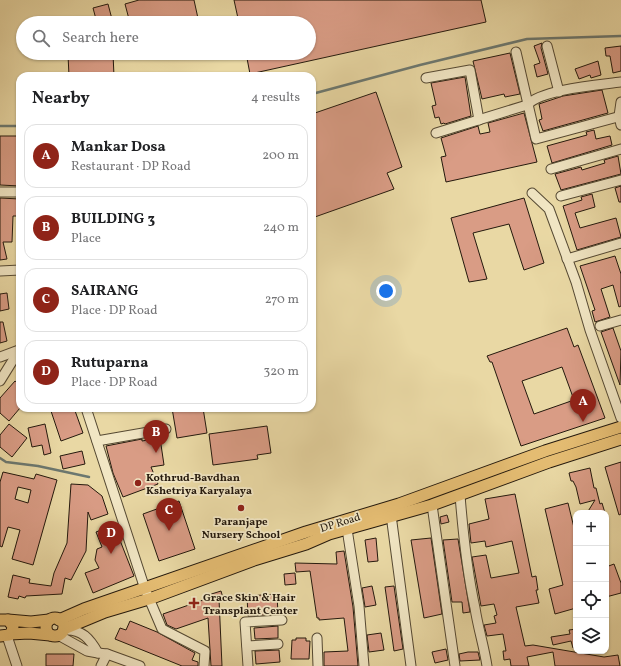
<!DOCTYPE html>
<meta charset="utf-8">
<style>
:root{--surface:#fff;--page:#f2f2f2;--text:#202124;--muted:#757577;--line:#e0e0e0;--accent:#8f2418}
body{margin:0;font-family:Vollkorn,serif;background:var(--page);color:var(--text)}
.controls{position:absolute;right:12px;bottom:12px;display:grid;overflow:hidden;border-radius:8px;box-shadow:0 1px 3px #0004}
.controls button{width:36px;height:36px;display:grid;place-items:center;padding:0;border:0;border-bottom:1px solid var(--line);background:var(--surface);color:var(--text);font:20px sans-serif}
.you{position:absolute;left:386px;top:291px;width:14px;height:14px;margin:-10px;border:3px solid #fff;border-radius:50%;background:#1a73e8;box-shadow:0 0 0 6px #1a73e833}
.badge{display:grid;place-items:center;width:26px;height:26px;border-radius:50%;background:var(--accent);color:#fff;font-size:13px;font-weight:700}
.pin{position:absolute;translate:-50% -33px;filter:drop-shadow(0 1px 2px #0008)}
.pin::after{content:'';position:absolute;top:21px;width:14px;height:12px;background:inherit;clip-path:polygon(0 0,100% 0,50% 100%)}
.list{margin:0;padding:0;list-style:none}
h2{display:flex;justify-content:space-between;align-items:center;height:52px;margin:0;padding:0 16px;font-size:17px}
h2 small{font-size:13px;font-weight:400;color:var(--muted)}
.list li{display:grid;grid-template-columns:26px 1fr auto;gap:12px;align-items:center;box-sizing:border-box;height:64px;margin:0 8px 8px;padding:0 8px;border:1px solid var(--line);border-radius:12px}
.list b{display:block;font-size:15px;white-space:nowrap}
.list p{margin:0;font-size:13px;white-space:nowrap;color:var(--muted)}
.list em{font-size:13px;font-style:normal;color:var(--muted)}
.icon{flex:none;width:22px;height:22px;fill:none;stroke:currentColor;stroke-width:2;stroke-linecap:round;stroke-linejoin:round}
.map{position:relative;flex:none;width:621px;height:666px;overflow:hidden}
.search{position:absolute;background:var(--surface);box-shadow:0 1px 3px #0004;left:16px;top:16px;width:300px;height:44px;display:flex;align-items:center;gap:10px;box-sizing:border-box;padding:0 14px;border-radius:22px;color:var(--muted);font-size:15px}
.panel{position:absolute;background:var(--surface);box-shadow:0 1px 3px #0004;left:16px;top:72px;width:300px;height:340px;border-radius:12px}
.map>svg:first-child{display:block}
</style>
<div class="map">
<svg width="621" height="666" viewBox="0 0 621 666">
<rect width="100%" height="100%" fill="#e9d8a4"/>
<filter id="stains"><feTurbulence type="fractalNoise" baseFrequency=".005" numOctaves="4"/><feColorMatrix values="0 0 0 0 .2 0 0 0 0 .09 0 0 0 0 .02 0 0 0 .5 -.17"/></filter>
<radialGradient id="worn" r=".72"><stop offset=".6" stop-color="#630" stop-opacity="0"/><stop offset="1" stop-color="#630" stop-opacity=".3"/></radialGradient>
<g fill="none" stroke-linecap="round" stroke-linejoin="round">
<!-- stream -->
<g stroke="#6c7870" stroke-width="2.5">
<polyline points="312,94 420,65 527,39 621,36"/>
<polyline points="0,126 20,126"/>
<polyline points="0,458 6,462 38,466 89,477"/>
</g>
</g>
<!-- building -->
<g fill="#d99c85" stroke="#24190d" fill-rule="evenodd">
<polygon points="139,0 194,0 199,23 130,23 125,4"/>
<polygon points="234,0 481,0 486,22 250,74 246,53 309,53 309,23 239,23"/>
<polygon points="108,4 113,23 97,23 93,8"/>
<polygon points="542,43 541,48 548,74 537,77 534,65 540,63 534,46"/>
<polygon points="621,46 621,71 613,73 610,56 606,56 605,48"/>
<polygon points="510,53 520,94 505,97 504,94 482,99 473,61"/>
<polygon points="113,54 114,76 69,76 68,55"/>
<polygon points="598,61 601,75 591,78 590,75 579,79 575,69"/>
<polygon points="465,77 471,116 445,124 444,123 441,124 439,117 435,118 432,106 436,105 431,83"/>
<polygon points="602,90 608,113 543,131 539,120 542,119 539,104 563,96"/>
<polygon points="376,92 402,167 387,173 394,189 312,218 312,114"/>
<polygon points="524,113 537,162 446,182 441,157 446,156 441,138 478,126 480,134 490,132 488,123"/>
<polygon points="594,130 596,139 610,136 612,145 552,163 547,146 587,135 586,132"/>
<polygon points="0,136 20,136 20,186 0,185"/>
<polygon points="618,156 621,174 561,190 555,174 581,167 582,170 605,163 604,160"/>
<polygon points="621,186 621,202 619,202 615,188"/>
<polygon points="592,194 595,207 575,213 580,228 616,218 621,237 577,250 563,206 582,200 581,197"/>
<polygon points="0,198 20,199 20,216 13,216 12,242 3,242 7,259 0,260"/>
<polygon points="524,198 544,263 524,270 509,224 473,233 487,279 469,282 451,218"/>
<polygon points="615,256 621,274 621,306 619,307 613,285 601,289 610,317 595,322 592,311 595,310 580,266"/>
<polygon points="7,293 9,309 0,311 0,294"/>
<polygon points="0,322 3,322 7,341 0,343"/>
<path d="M567,328l7,19 4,-2 27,73 -84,28 -29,-84h-2l-3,-6zM562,367l12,33 -40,14 -12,-33z"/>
<polygon points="613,328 621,351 620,385 601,332"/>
<polygon points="15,381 20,385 20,408 9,421 0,413 0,398"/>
<polygon points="50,408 74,408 83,433 61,441"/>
<polygon points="172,408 203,408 207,433 177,438"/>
<polygon points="9,424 27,438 12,457 0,447 0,435"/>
<polygon points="45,424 51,453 44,455 42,445 32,447 28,428"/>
<polygon points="267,426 271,453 257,455 258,459 213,465 209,434"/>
<polygon points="160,438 164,465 151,467 158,484 123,497 113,473 106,446 142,439 142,441"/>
<polygon points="82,451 85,464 63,469 60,456"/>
<polygon points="621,462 621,514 619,515 605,467"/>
<polygon points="590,468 594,488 596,488 600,504 602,503 605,513 587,513 595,500 580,504 576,487 573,481 571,481 569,473"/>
<path d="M3,472l31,7 2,-5 21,6 -24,85 -21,-6 8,-29 -12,-3 -6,20 -2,-1v-64zM18,487l13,3 -3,13 -13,-4z"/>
<polygon points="71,484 88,485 102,496 108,514 91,520 88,512 86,551 71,580 65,578 62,594 26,596 25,598 19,596 18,599 8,597 13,575 30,579 29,583 51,586 54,573 67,543"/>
<polygon points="515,494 532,577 536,576 538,590 536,590 539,603 516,607 525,646 533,645 604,657 618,655 620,666 555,666 553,652 527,657 529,666 511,666 510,659 504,660 503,651 506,651 503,634 487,636 484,625 496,623 494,616 497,615 494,604 481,606 472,557 486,555 491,578 519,573 512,541 486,547 485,541 471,543 469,524 489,519 485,499"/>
<polygon points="179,501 195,549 159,561 143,514"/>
<polygon points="568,503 576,536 576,608 555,614 549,589 563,585 545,509"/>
<polygon points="447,515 449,522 441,524 440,517"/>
<polygon points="114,525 134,576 93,593 85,573 99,568 95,560 97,549 102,547 96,532"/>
<polygon points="376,538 378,561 368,562 365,540"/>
<polygon points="431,538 442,614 424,618 411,540"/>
<polygon points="458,539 470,612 463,613 462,602 452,602 443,540"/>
<polygon points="344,551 353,607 358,666 324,666 324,652 348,651 344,618 319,620 319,618 317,618 310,571 296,572 295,563 337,564 336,552"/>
<polygon points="614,564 621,583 621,593 606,597 606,567"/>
<polygon points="295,573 296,584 285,585 284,574"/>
<polygon points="372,586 376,605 365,607 362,588"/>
<polygon points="394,586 403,649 394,651 385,587"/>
<polygon points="221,591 223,598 219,599 222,666 211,666 208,618 176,629 167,625 163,614 206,599 205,596"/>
<polygon points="277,594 278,614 248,616 247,596"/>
<polygon points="130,621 157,632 195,653 192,660 198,662 198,666 182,666 115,639 120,628 126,630"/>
<polygon points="278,626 278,638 255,639 254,628"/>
<polygon points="576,629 576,648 573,648 571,641 553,645 551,637 570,634 569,630"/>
<polygon points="381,633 384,650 369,652 367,635"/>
<polygon points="296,638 306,638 306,641 310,641 309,659 291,659 292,640 296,640"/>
<polygon points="446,649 448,660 435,663 432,652"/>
<polygon points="279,650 280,662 256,664 255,651"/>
<polygon points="468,652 478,652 480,660 460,661 459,654"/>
<polygon points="46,654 74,654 73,666 46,666"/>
</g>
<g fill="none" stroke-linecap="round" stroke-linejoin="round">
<defs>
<g id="minor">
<polyline points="547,46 559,92"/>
<polyline points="516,52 536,139 621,116"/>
<polyline points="426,78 470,70 479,120"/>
<polyline points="621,102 619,116 621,125"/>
<path d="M436,133l91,-28c15,-16 72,-20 94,-23"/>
<polyline points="551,169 621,149"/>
<polyline points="0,192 20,192"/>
<polyline points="532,193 549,209 576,282 590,330 621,418"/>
<polyline points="561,196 621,180"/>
<polyline points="567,259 621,243"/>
<polyline points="0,271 20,270"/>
<polyline points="600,326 621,320"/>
<polyline points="0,357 19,350"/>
<polyline points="0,381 18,352"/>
<polyline points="86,408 145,589 162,629 205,651 204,666"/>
<polyline points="97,441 166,429"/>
<path d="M460,495c3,38 7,76 15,113 3,20 9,38 12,58"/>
<polyline points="432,505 455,666"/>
<polyline points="391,515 411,666"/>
<polyline points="347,529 359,606 364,666"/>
<path d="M58,635l29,16 11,2c-8,-14 -16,-24 -33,-23"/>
<polyline points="7,636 17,666"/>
<polyline points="317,638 318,666"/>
<polyline points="247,646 278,644"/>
<polyline points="98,653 107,654 140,666"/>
<polyline points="101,666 107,654"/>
<polyline points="248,666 245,622 282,620"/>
</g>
<g id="major">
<circle cx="55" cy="627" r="9"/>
<polyline points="0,620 8,620 13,626 12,632 9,635 0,636"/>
<polyline points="8,620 31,622 49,620"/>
<polyline points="59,620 84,609 306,532 399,504 545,451 621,427"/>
<polyline points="64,629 105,612 152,598 254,560 306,544 329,534 432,505 549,462 621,439"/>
<polyline points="10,634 29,633 50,635"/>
</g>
</defs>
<!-- minor casing -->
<use href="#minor" stroke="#554933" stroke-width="11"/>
<!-- major casing -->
<use href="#major" stroke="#24190d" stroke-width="13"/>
<!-- minor -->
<use href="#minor" stroke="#f1e6c4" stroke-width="9"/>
<!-- major -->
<use href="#major" stroke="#e4bc72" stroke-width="11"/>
</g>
<!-- markers -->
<g fill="#8f2418" stroke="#f1e6c4" stroke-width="1.5">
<circle cx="138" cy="483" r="4"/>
<circle cx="241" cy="508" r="4"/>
<path d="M192 597h4v4h4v4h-4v4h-4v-4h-4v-4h4z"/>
</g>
<g text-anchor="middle" stroke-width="3.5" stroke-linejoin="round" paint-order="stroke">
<!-- poi labels -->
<g font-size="11" font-weight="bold" fill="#24190d" stroke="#f1e6c4" text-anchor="start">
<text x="146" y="481">Kothrud-Bavdhan<tspan x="146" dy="13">Kshetriya Karyalaya</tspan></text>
<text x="241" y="525" text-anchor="middle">Paranjape<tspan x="241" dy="13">Nursery School</tspan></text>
<text x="203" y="601">Grace Skin &amp; Hair<tspan x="203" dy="13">Transplant Center</tspan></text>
</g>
<!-- street labels -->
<g font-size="11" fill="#24190d" stroke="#f1e6c4">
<text transform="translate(340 522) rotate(-17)" y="4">DP Road</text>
</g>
</g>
<rect width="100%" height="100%" filter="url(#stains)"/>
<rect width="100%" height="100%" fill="url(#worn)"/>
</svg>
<div class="controls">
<button>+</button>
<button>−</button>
<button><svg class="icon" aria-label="locate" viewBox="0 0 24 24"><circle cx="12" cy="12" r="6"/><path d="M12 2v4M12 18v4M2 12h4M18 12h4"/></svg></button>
<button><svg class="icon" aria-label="layers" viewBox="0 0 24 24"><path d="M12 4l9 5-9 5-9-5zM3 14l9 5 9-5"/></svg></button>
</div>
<div class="you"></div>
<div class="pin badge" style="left:583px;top:422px">A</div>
<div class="pin badge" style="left:156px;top:453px">B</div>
<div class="pin badge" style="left:169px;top:531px">C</div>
<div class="pin badge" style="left:111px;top:554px">D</div>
<div class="search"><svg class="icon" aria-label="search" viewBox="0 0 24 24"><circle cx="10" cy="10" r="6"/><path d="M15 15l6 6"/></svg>Search here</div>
<section class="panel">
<h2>Nearby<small>4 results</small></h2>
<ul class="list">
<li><span class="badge">A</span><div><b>Mankar Dosa</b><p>Restaurant · DP Road</p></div><em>200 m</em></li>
<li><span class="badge">B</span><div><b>BUILDING 3</b><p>Place</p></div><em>240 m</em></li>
<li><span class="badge">C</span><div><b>SAIRANG</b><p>Place · DP Road</p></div><em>270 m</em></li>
<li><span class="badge">D</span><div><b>Rutuparna</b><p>Place · DP Road</p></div><em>320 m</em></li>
</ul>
</section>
</div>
